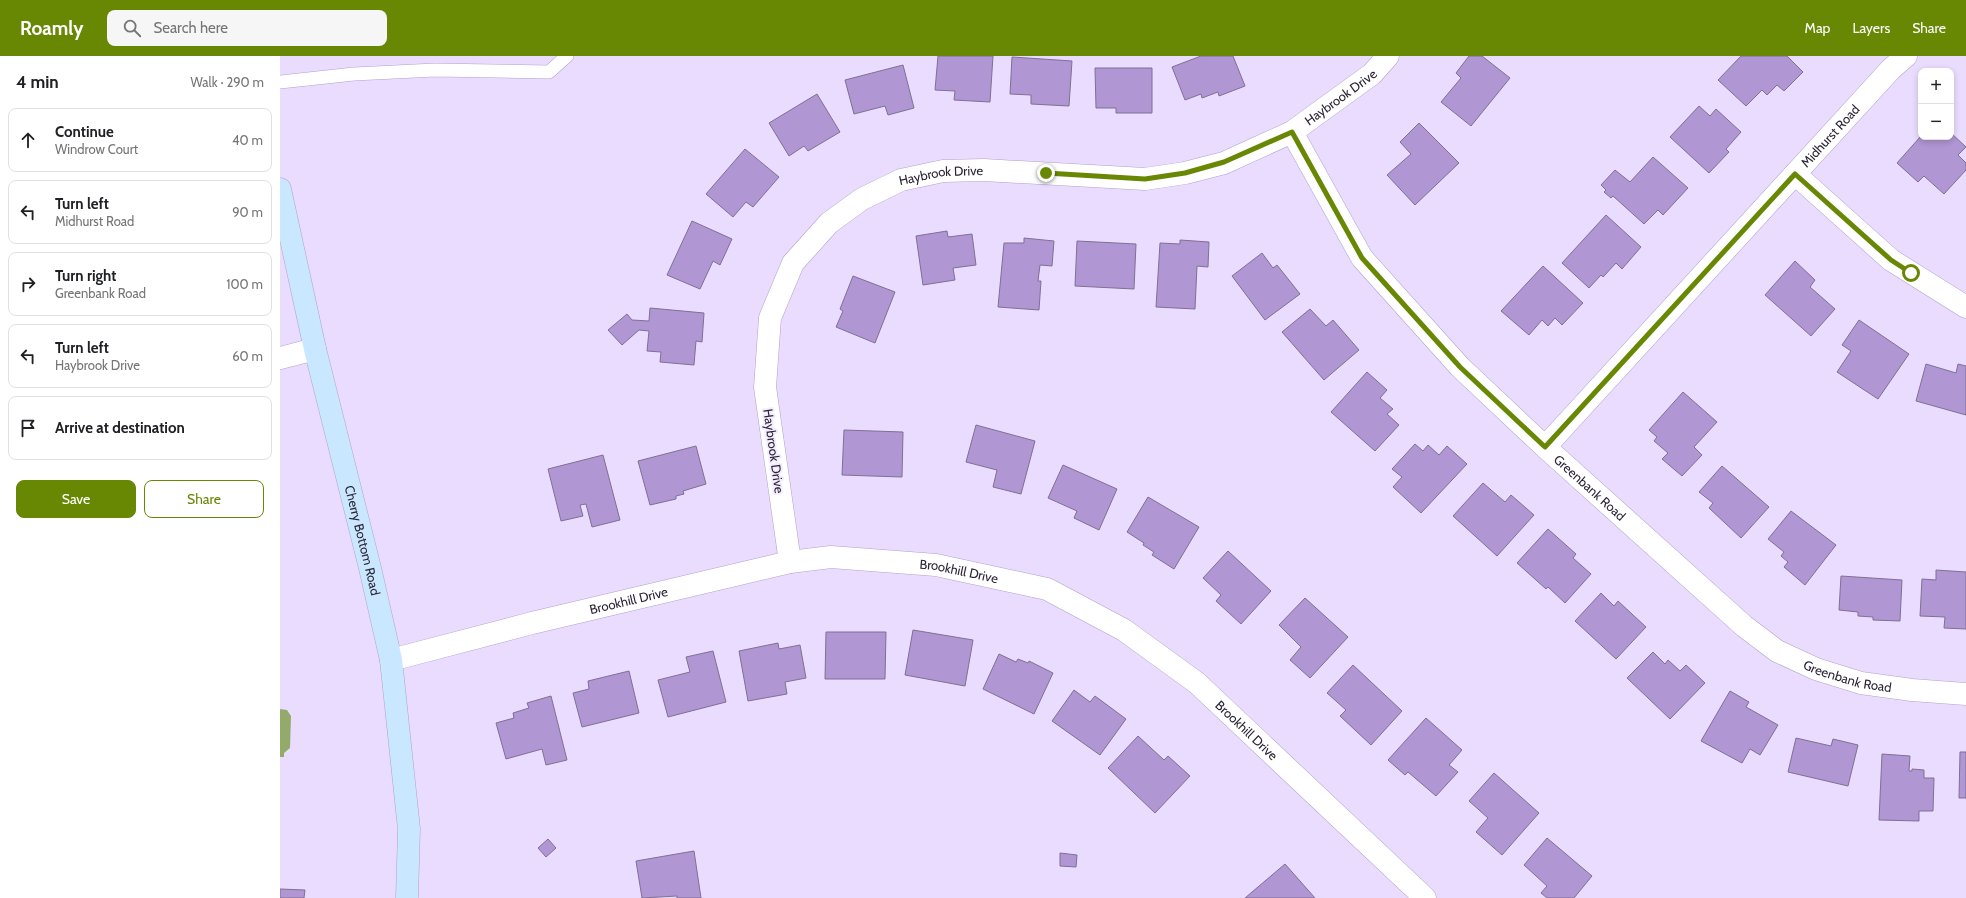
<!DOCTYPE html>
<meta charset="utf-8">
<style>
:root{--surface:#fff;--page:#f6f6f6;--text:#202124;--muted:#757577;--line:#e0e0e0;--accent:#688804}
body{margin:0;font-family:Cabin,sans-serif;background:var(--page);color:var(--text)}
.controls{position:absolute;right:12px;top:12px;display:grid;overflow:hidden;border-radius:8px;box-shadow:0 2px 6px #0003}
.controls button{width:36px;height:36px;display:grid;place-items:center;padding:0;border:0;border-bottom:1px solid var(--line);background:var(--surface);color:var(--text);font:20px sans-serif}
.stop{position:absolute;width:12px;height:12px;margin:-9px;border:3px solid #688804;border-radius:50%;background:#fff}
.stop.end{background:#688804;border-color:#fff;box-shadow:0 1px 4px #0008}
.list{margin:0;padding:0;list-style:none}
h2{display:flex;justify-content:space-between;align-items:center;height:52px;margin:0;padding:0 16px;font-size:17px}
h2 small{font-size:13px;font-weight:400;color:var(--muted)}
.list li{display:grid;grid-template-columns:26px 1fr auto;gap:12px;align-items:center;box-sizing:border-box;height:64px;margin:0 8px 8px;padding:0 8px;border:1px solid var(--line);border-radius:8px}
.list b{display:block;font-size:15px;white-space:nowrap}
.list p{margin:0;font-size:13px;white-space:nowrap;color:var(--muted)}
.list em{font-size:13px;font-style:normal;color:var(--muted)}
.actions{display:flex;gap:8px;padding:12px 16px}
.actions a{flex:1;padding:9px 0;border:1px solid var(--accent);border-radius:8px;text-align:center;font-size:14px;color:var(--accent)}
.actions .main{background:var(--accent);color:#fff}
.icon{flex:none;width:22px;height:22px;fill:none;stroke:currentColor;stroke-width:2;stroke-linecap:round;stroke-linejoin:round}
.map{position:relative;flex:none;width:1686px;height:842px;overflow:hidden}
header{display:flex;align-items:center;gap:24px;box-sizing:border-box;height:56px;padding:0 20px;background:var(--accent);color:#fff}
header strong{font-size:19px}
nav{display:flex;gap:22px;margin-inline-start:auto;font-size:14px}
.search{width:280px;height:36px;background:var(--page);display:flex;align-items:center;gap:10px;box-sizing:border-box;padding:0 14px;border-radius:8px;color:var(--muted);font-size:15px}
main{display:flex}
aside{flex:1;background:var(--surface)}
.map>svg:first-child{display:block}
</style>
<header>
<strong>Roamly</strong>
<div class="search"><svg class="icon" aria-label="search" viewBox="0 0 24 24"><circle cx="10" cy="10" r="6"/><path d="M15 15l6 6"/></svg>Search here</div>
<nav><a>Map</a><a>Layers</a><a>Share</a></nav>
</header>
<main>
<aside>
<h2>4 min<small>Walk · 290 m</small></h2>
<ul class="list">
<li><svg class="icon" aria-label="ahead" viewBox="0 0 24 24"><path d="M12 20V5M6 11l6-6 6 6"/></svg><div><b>Continue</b><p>Windrow Court</p></div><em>40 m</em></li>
<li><svg class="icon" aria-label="left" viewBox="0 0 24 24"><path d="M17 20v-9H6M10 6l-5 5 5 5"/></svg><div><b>Turn left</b><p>Midhurst Road</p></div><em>90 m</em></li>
<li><svg class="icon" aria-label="right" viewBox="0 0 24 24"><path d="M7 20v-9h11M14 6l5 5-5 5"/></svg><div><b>Turn right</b><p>Greenbank Road</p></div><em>100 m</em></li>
<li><svg class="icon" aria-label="left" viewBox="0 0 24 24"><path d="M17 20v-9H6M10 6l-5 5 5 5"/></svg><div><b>Turn left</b><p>Haybrook Drive</p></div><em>60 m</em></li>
<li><svg class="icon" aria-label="arrive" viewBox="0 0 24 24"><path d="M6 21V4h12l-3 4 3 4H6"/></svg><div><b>Arrive at destination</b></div></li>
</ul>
<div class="actions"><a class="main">Save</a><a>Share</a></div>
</aside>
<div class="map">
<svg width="1686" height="842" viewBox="0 0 1686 842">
<rect width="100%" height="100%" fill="#eadcfe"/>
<!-- water -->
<polygon fill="#94aa6b" points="0,653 7,654 11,660 10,692 4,697 4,701 0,701"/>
<!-- building -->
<g fill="#b096d2" stroke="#806f95">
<polygon points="658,0 713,0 710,46 674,44 675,35 655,34"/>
<polygon points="921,0 953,0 965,30 939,40 938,36 922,42 921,38 905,44 892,11"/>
<polygon points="1189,0 1202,0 1230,22 1191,70 1161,46 1181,22 1176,17"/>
<polygon points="1461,0 1507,0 1523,16 1504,35 1497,29 1487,39 1482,34 1466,50 1438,24"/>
<polygon points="732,1 792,5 789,50 751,48 751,39 730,38"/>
<polygon points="623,9 634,52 608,59 605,50 574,58 565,24"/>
<polygon points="815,12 872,12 872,57 836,57 836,52 816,52"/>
<polygon points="537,38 560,76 528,95 524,90 509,100 489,67"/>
<polygon points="1419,50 1430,60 1436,53 1461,76 1446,93 1449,96 1429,117 1390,81"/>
<polygon points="1139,67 1179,107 1135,149 1107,119 1131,98 1120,86"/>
<polygon points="1671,77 1686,91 1678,99 1686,107 1686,114 1664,138 1644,120 1638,126 1617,107 1641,80 1671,81"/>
<polygon points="465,93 499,121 473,151 466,146 453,161 426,138"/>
<polygon points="1373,101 1408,132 1383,159 1378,154 1364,168 1333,140 1331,142 1324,136 1326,134 1321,129 1335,114 1350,126"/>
<polygon points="1326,159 1361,191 1342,213 1336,207 1323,221 1321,219 1309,232 1282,207"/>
<polygon points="412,165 452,183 440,209 433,205 420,233 387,219"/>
<polygon points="667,175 668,181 692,178 696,209 673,212 675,224 643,229 636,180"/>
<polygon points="744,182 774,185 772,210 760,209 758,225 761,225 759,254 718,251 724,187 744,187"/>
<polygon points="900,184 929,186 928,211 917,210 915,253 876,251 880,187 900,188"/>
<polygon points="797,185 856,188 854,233 795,230"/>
<polygon points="982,197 993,212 997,209 1020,238 985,264 952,220"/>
<polygon points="1515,205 1535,224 1530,231 1555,253 1531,280 1485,239"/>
<polygon points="1263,210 1303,247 1282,269 1275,262 1268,270 1262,264 1249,279 1221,255"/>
<polygon points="573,220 615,236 595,287 556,271 563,255 560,253"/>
<polygon points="370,252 424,257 422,286 416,285 414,309 380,306 381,296 367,295 369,275 359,274 342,289 328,274 347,258 352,264 369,265"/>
<polygon points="1030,253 1046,270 1053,264 1079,294 1044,324 1002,276"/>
<polygon points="1579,264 1629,298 1598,343 1557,316 1571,295 1562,289"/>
<polygon points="1646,308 1676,317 1678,308 1686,310 1686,359 1636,345"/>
<polygon points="1087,316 1107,334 1100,342 1113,353 1107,358 1119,369 1095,395 1051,356"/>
<polygon points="1403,336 1437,366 1414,391 1422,399 1402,420 1382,403 1388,397 1374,385 1377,381 1369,374"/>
<polygon points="696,369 755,385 741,438 713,431 717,414 686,406"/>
<polygon points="564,374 623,376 622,421 562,419"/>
<polygon points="1135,388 1143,395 1148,389 1159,399 1167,390 1187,408 1141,457 1113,431 1122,421 1112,413"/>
<polygon points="416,390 426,428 403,435 404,438 396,440 396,443 370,449 358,405"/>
<polygon points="323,399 340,464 312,471 306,448 300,449 303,460 281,465 268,413"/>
<polygon points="783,409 837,433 819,474 794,462 797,455 768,442"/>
<polygon points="1442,410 1489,451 1461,482 1429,452 1433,447 1419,436"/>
<polygon points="1203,427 1225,446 1231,439 1254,459 1217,500 1173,460"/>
<polygon points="868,441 919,471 894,513 872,499 874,496 863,489 864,487 847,476"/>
<polygon points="1511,455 1556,489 1525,529 1504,511 1508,506 1501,500 1504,496 1488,483"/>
<polygon points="1268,473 1296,498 1293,502 1311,518 1285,547 1268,531 1266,533 1237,507"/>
<polygon points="948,495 991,535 961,568 936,545 941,539 923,522"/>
<polygon points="1656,514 1686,516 1686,573 1664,572 1665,561 1640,560 1642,523 1656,524"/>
<polygon points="1561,520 1622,524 1620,565 1593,564 1593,561 1578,560 1578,556 1559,554"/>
<polygon points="1321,537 1334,550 1338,545 1366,571 1336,603 1295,565"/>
<polygon points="1025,542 1068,581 1030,622 1010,604 1021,591 999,569"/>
<polygon points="633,574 693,584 685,630 625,619"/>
<polygon points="546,576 606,576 605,623 545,623"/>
<polygon points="498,587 499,593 520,589 526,622 505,626 507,638 468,645 459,595"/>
<polygon points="433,595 446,646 388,661 378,624 410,616 406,601"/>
<polygon points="1373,596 1385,608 1388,604 1400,615 1406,609 1425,627 1390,663 1347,622"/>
<polygon points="719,598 736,606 738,603 748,607 749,605 773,617 754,658 703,633"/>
<polygon points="1073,609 1122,655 1091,689 1060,660 1066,654 1047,637"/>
<polygon points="349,615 359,657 302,671 293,637 309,633 308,625"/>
<polygon points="794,634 810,646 815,640 846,663 820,699 772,665"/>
<polygon points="1450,635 1469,646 1466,651 1498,669 1480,699 1470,693 1462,707 1421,685"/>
<polygon points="271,640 287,704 266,709 262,693 226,703 216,667 234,662 233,657 249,652 247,647"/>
<polygon points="1146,662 1182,694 1169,709 1178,716 1156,740 1128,716 1125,719 1108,704"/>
<polygon points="858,680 884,704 888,700 910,720 875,757 828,712"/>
<polygon points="1516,682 1551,690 1553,683 1578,689 1568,730 1508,716"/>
<polygon points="1680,696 1686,696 1686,742 1679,742"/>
<polygon points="1602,698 1630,700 1629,715 1632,715 1632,713 1644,714 1644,722 1654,722 1653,755 1639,755 1639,765 1599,764"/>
<polygon points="1214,717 1259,757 1222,799 1196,776 1208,762 1189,745"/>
<polygon points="1267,782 1312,820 1294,842 1267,842 1261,837 1267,830 1244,809"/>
<polygon points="268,783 276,792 266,801 258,792"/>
<polygon points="414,795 421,842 397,842 397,840 362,842 356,805"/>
<polygon points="780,797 797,799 796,811 780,810"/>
<polygon points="1005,808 1035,842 965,842"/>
<polygon points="0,833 25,834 24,842 0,842"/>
</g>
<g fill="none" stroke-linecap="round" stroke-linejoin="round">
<defs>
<polyline id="service" points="0,26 74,18 155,14 269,16 287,0"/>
<g id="minor">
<path id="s1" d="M1012,76l70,126 98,109 85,80 199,179 33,25 39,18 45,14 51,7 54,4"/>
<polyline points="1515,118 1611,204 1686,251"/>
<polyline points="0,302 35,293"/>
<path id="s2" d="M1265,391l346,-378 15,-13"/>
<path id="s3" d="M510,506l-25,-175 5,-69 23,-55 36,-40 33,-24 39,-19 42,-9 41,-1 161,9 40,-6 39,-10 68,-31 80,-58 16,-18"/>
<path id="s4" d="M111,604l141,-37 258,-61 41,-5 105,8 111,24 77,41 73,53 228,215"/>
</g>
<g id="secondary">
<path id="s5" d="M0,133l35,160 55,219 21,92 18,169 -2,69"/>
</g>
</defs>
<!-- service casing -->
<use href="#service" stroke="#b3a1ca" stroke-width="14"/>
<!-- minor casing -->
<use href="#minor" stroke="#b3a1ca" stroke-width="23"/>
<!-- secondary casing -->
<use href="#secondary" stroke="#b3a1ca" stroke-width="23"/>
<!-- service -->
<use href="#service" stroke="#fff" stroke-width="13"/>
<!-- minor -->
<use href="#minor" stroke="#fff" stroke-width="22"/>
<!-- secondary -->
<use href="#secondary" stroke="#c9e7fe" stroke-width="22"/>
</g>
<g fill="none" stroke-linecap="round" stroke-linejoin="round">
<!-- route -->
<polyline stroke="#688804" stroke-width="5" points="766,117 865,123 905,117 944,106 1012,76 1082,202 1180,311 1265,391 1515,118 1611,204 1631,217"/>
</g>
<g text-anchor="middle" stroke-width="4" stroke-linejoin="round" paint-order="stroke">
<!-- street labels -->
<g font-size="13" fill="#2c2535" stroke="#f4edfe">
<text dy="5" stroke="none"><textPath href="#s3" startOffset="904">Haybrook Drive</textPath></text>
<text dy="5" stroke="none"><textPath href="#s2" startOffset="422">Midhurst Road</textPath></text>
<text dy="5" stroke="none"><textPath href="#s3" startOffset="484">Haybrook Drive</textPath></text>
<text transform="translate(494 395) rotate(82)" y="5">Haybrook Drive</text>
<text dy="5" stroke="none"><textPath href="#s1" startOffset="468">Greenbank Road</textPath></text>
<text dy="5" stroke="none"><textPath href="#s5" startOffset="361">Cherry Bottom Road</textPath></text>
<text dy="5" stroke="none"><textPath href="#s4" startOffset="581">Brookhill Drive</textPath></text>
<text dy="5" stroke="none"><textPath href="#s4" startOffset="245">Brookhill Drive</textPath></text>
<text dy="5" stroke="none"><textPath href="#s1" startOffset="792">Greenbank Road</textPath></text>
<text dy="5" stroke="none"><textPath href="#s4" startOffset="917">Brookhill Drive</textPath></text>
</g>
</g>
</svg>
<div class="controls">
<button>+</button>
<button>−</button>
</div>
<div class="stop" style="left:1631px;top:217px"></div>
<div class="stop end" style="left:766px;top:117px"></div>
</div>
</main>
